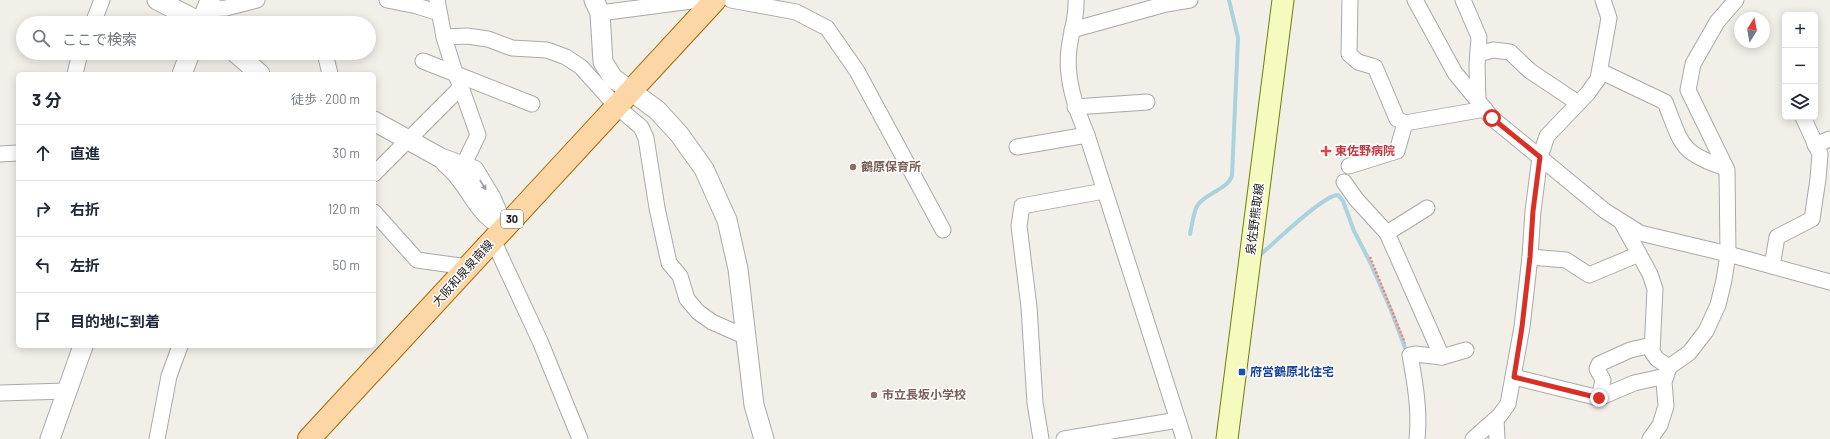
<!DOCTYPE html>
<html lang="ja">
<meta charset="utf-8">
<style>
:root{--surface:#fff;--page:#f2f2f3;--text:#1f2937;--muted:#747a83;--line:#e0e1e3}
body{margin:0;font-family:Barlow,"Noto Sans JP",sans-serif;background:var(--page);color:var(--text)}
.controls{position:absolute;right:12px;top:12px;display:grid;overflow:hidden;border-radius:6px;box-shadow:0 2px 10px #0003}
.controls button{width:36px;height:36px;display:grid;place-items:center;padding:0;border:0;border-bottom:1px solid var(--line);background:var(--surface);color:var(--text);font:20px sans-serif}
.compass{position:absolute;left:1734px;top:12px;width:36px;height:36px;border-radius:50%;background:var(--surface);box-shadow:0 2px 10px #0003;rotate:11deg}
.stop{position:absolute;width:12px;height:12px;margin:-9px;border:3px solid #d93025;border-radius:50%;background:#fff}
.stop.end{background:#d93025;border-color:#fff;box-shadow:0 1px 4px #0008}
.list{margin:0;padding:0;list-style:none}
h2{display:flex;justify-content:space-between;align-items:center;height:52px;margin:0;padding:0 16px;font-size:17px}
h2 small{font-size:13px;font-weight:400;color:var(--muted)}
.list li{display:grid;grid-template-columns:26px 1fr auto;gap:12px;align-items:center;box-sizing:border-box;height:56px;padding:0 16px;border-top:1px solid var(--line)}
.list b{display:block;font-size:15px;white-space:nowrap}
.list em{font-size:13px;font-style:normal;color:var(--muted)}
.icon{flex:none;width:22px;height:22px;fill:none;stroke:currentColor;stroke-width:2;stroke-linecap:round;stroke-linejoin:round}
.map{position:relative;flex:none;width:1830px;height:439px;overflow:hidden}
.search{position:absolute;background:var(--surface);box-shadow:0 2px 10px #0003;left:16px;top:16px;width:360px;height:44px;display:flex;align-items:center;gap:10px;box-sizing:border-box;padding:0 14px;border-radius:22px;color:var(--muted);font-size:15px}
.panel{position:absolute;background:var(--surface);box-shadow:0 2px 10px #0003;left:16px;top:72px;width:360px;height:276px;border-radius:6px}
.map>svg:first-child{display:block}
</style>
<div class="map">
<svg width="1830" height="439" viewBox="0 0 1830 439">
<rect width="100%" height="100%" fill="#f2efe9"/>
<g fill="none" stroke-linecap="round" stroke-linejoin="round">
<!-- stream -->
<g stroke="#aad3df" stroke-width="4">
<path d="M1190,234c2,-8 3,-20 7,-28 8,-13 30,-16 35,-30l6,-138 -9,-38"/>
<path d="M1258,257c13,-11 66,-63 80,-62l5,6 11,30 16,31 21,48 16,43"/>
</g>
<defs>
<g id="minor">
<polyline points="387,0 417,6 439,13"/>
<polyline points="437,0 444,37 455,73 461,87 478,135 463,166"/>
<polyline points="731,0 796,12 827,28 857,71 943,230"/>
<path d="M1076,0c1,17 -5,32 -7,49 -4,29 7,60 18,86l97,304"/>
<polyline points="1350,0 1349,54 1358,62 1375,67 1397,119 1405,123 1485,109"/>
<polyline points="1415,0 1455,73 1492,118 1605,211 1640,233 1728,254 1830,282"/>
<polyline points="1463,0 1479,37 1477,66 1478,101"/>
<polyline points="206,9 226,8 257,0"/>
<polyline points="600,13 699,0"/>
<polyline points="93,23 102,0"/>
<polyline points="1072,30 1166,4 1190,0"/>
<polyline points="444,37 467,36 488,39 512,48 547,50 566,57 581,67 617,107 641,127 646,138 657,208 669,263 680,276 687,299 698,312 712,322 746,337"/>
<polyline points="325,53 330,74"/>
<polyline points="1478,54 1493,50 1510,52 1530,71 1578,103"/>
<polyline points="423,61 532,104"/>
<path d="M1600,71l65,31c17,42 14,51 61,66"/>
<polyline points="75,74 80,53"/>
<polyline points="1075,107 1147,102"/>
<polyline points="1815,145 1830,139"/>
<polyline points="1017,147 1087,135"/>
<polyline points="0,154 18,153"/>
<polyline points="1349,166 1397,151 1405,123"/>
<polyline points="374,174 461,87"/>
<polyline points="1344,182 1356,199 1387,233"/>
<polyline points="1427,208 1387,233 1442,357"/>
<polyline points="374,212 417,260 468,267"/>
<polyline points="1622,223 1650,274 1655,289 1652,352 1657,359 1669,367"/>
<polyline points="493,240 540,341 580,439"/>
<polyline points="1530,257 1566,260 1589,275 1639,254"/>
<polyline points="1772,266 1777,237 1812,219 1818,179 1820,154 1803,117"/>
<polyline points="1514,377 1599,398 1634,383 1666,376"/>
<polyline points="0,393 66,391"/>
<polyline points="1599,398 1603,380 1597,369 1599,364 1630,350 1652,345"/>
<polyline points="1496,419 1497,439"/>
<polyline points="157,439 169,376 180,346"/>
<polyline points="1041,439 1035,403 1029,307 1019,226 1022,206 1104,191"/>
<polyline points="1064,439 1178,420"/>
<path d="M1417,439c3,-29 -2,-56 -7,-84l5,-1 27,3 24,-7"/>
<polyline points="1473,439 1500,415 1508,404 1522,327 1530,257 1533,211 1540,157 1547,136 1588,93 1598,79 1609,18 1603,0"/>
<polyline points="1650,439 1660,425 1666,406 1664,382 1669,367 1689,353 1706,331 1718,305 1724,280 1728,254 1727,170 1688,90 1693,64 1717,22 1736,0"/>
</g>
<g id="tertiary">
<polyline points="157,0 202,23"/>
<polyline points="594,0 600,13 603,62 613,78 657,110 679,134 704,169 727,220 738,269 754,405 764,439"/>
<polyline points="201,23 210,0"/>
<polyline points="236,53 260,74"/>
<polyline points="182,74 190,53"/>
<polyline points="374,121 441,158 474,170 491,198 504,228"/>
<path d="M445,162c5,5 11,10 15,16 14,17 19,33 39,46"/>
<polyline points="50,439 83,346"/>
</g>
<polyline id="secondary" points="1227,439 1283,0"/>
<polyline id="primary" points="309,439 715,0"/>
</defs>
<!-- minor casing -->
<use href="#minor" stroke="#a9a9a9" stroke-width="17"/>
<!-- tertiary casing -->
<use href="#tertiary" stroke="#a9a9a9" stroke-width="21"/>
<!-- secondary casing -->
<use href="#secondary" stroke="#707d05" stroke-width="23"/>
<!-- primary casing -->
<use href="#primary" stroke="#a06b00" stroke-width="24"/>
<!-- path -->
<polyline stroke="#fa8072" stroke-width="2.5" stroke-dasharray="2 2" stroke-linecap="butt" points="1370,257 1405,343"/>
<!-- minor -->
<use href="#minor" stroke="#fff" stroke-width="15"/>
<!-- tertiary -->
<use href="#tertiary" stroke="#fff" stroke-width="19"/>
<!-- secondary -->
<use href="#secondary" stroke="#f7fabf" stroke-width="21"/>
<!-- primary -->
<use href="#primary" stroke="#fcd6a4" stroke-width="22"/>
</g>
<!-- one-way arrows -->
<defs><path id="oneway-solid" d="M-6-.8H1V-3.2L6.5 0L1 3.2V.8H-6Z"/></defs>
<use fill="#9c9c9c" href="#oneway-solid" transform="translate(483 185) rotate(58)"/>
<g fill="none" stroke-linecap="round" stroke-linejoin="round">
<!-- route -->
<polyline stroke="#d93025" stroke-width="5" points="1492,118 1540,157 1533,211 1530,257 1522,327 1514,377 1599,398"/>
</g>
<!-- markers -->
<path fill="#e0444e" stroke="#fff" stroke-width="1.5" d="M1324 145h4v4h4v4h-4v4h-4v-4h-4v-4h4z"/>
<g fill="#8d6e63" stroke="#fff" stroke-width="1.5">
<circle cx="853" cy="167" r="4"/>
<circle cx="874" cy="395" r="4"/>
</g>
<rect fill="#1a4fb4" stroke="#fff" stroke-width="1.5" x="1238" y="368" width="8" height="8" rx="2"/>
<g text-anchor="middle" stroke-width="3" stroke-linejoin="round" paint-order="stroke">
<!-- shield labels -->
<rect fill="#fff" stroke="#646464" stroke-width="1" x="501" y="210" width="22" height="18" rx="3"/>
<g font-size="11" font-weight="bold" fill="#222">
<text x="512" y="223">30</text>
</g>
<!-- health labels -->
<g font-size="12" font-weight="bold" fill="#be3a42" stroke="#fff" text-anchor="start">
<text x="1335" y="155">東佐野病院</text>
</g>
<!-- education labels -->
<g font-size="12" font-weight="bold" fill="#785e54" stroke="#fff" text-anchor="start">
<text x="861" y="171">鶴原保育所</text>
<text x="882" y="399">市立長坂小学校</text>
</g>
<!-- street labels -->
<g font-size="12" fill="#222" stroke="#fff">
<text transform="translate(1255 219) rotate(-83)" y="4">泉佐野熊取線</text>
<text transform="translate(463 273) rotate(-48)" y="4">大阪和泉泉南線</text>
</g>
<!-- transit labels -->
<g font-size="12" font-weight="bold" fill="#164399" stroke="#fff" text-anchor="start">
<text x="1250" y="376">府営鶴原北住宅</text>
</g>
</g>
</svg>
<div class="controls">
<button>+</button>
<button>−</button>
<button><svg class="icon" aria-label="layers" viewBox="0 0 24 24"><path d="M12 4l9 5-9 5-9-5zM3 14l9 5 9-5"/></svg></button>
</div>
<svg class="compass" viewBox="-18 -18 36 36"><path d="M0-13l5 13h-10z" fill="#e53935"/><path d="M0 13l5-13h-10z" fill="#747a83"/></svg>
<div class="stop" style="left:1492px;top:118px"></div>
<div class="stop end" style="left:1599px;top:398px"></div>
<div class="search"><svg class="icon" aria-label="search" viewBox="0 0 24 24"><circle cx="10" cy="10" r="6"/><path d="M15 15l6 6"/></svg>ここで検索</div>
<section class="panel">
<h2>3 分<small>徒歩 · 200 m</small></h2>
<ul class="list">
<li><svg class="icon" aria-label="ahead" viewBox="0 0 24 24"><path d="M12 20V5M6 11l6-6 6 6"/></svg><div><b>直進</b></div><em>30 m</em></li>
<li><svg class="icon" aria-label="right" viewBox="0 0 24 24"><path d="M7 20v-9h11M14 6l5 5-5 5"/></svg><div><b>右折</b></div><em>120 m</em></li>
<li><svg class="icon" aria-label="left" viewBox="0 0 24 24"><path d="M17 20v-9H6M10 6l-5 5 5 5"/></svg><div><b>左折</b></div><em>50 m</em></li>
<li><svg class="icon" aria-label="arrive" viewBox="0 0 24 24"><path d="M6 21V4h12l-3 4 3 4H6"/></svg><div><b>目的地に到着</b></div></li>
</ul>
</section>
</div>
